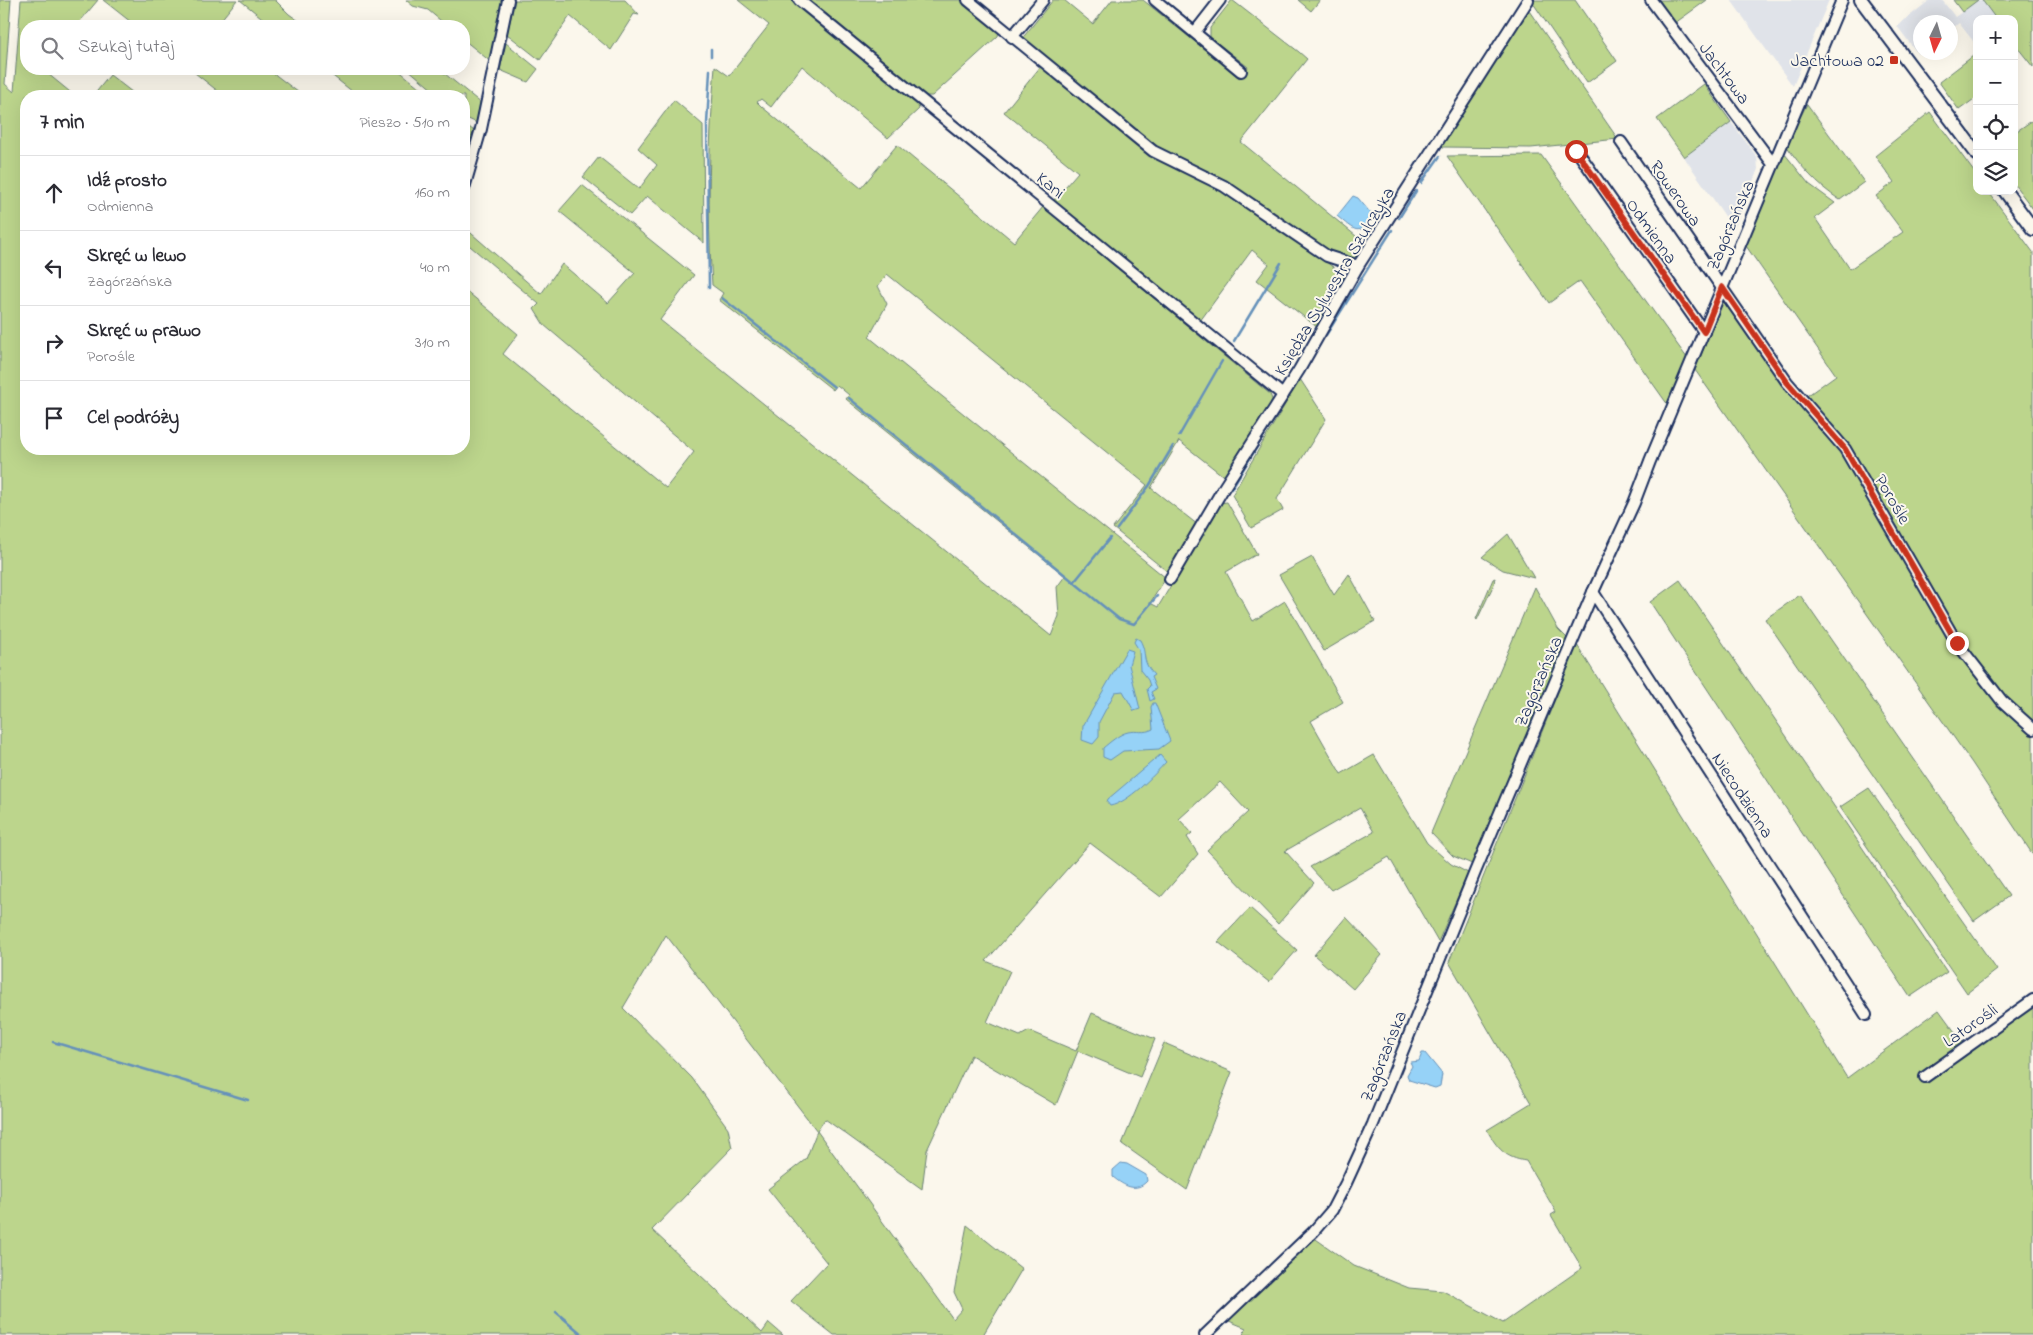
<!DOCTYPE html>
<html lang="pl">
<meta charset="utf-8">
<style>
:root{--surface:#fff;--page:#f7f7f7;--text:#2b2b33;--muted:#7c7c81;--line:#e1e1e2}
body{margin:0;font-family:"Indie Flower",sans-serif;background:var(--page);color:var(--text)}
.controls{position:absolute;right:15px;top:15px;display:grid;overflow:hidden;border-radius:10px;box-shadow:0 5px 20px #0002}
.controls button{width:45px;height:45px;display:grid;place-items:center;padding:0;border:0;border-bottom:1px solid var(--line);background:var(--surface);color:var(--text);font:25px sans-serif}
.compass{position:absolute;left:1913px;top:15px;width:45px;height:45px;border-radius:50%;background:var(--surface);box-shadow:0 5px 20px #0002;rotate:185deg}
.stop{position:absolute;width:15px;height:15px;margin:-11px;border:4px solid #c8321e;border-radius:50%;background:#fff}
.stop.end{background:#c8321e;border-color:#fff;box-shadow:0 1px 5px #0008}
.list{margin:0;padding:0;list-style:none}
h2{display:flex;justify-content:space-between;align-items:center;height:65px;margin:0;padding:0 20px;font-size:21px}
h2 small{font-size:16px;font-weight:400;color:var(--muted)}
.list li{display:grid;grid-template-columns:32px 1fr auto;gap:15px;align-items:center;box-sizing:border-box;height:75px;padding:0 20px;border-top:1px solid var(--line)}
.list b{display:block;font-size:19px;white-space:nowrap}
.list p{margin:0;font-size:16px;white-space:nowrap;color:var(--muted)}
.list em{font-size:16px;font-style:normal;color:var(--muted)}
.icon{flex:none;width:28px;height:28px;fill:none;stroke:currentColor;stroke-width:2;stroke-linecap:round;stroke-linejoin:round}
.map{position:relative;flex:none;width:2033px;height:1335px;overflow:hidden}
.search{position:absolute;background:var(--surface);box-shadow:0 5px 20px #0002;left:20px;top:20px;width:450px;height:55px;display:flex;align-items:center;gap:12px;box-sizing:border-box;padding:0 18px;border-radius:20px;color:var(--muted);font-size:19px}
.panel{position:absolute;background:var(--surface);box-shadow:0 5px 20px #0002;left:20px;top:90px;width:450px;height:365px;border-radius:20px}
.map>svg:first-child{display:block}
</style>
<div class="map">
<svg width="2033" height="1335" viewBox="0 0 2033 1335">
<rect width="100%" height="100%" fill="#fbf7ec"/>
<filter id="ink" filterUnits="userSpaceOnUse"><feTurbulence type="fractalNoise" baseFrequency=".02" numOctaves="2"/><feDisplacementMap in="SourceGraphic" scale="10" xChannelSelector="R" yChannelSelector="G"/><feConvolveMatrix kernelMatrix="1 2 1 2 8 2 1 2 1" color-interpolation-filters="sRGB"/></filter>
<g filter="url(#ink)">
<!-- built -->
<g fill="#e0e3e9">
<polygon points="1731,0 1829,0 1793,86 1770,55"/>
<polygon points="1930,0 1942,0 1955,17 1978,0 1982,0 1996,19 1977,19 1977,46 1959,23 1951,29 1950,22 1920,22 1920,51 1918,54 1897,26"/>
<polygon points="1731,122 1757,157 1758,169 1734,229 1684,157"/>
</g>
<!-- green -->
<g fill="#bcd58c" stroke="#6c8275">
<path d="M0,0h11l-6,84 9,8 7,-92h77l-22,26h-50v43h16l33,27h-49v353h438v-160l54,45 -15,20 163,134 28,-36 -150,-127 -10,-16 5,-5 -75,-63v-14l77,67 21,-30 46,39 27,-30 -76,-62 23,-26 112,90 -34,45 391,316 8,-20 -2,-29 8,-11 -219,-177 3,-4 -12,-10 -4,5 -114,-90 4,-7 -11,-8c-5,-73 -3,-147 3,-219l14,10 40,-51 -31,-25h53l126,103 2,6 -31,29 -86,-72 -31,41 -10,-8 -4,3 5,5 99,81 36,-43 117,97 29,-35 227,187 3,8 -44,74 -7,-1 -43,-34 -28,47 47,37 -29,48 -56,-45 34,-43 -260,-211 -9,12 9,18 -18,33 297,241 -16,25 8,4 62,-104 7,-1 30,52 -31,18 27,49 32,-20 58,101 -32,19 30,53 33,-19 53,88 24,21 17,9 -30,69 -49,-85 -58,33 -21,-23 64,-35 -14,-24 -75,43 29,32 -36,41 -71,-74 41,-38 -28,-30 -41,37 13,14 -5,4 11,17 -37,43 -71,-54 -104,118 24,10 -23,51 33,14 9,-5 47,20 16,-38 63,26 -15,38 -62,-26 -22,54 -85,-50 -44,95 -5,39 -97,-70 -8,12 136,188 9,-10 -8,-17 13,-67 55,44 -39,66h-149l-43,-34 36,-38 -59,-74 38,-30 11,-28 -151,-196 -43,73 69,70 36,50 4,20 -80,82 110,103 7,-10 14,12h-783z"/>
<polygon points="103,0 237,0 216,26 136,26"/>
<polygon points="240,0 275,0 289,14 306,26 272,26"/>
<polygon points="406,0 504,0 491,62 464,40 464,26 447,26 428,10 413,6"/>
<polygon points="515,0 625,0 639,15 634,14 611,50 570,16 540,60 507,34"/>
<polygon points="809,0 962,0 999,31 998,36 932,96 926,96"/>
<path d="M1053,0h11l29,24 19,-24h31l97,78 8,-11 -38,-30v-9l22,-28 67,52 8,7 -66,83 126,103c-15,20 -20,14 -42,6l-151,-91 -153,-120z"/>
<polygon points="1298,0 1320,0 1311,11"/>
<polygon points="1531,0 1575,0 1617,61 1587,83"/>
<polygon points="1659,0 1707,0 1675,23"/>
<polygon points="1953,0 1978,0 1962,12"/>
<polygon points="1982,0 2033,0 2033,67 2014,43 2014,19 1996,19"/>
<polygon points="1527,8 1618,139 1531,148 1443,147 1440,144"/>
<polygon points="506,43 538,69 528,82 500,70"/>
<polygon points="1977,53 1977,97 1959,110 1939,82"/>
<polygon points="1041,66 1168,164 1206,182 1248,206 1347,277 1318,328 1257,280 1269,264 1252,250 1200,321 1053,201 1078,172 1004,112"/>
<polygon points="190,69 268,69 303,96 224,96"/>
<polygon points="324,69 397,69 430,96 358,96"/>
<polygon points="408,69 439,69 482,104 477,123 464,117 464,96 440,96"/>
<polygon points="110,75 137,96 93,96"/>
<polygon points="1704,84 1731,122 1684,157 1657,119"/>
<polygon points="674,100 703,125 704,243 647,196 630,215 583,177 599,157 639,189 657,165 638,148"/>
<path d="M1807,104l57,78 -24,18c-23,-15 -39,-33 -54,-55z"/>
<polygon points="1930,112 1977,176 1977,191 1988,191 2033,252 2033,722 2000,690 1961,640 1848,447 1804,398 1836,375 1746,246 1784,153 1809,184 1835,203 1815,218 1850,269 1903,232 1876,196 1894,182 1875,156"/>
<polygon points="2033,120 2033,209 2014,184 2014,133"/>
<polygon points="464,123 474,131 464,175"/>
<polygon points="1541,155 1687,358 1668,405 1580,281 1549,303 1447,156"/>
<polygon points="1723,301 1796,400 1839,449 1967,666 1991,697 2033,736 2033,855 1972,763 1695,370"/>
<polygon points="1300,379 1326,419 1277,499 1283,510 1251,528 1232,495"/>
<polygon points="1508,534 1534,578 1503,570 1482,557"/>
<polygon points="1312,557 1334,595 1349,574 1375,621 1324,651 1279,575"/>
<polygon points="1495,578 1494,584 1477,620 1476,619 1493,579"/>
<polygon points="1680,580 1947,972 1910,997 1650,602"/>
<polygon points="1535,587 1558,629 1567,638 1472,864 1453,856 1431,833"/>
<polygon points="1800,595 2009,896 1974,921 1765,619"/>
<path d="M1577,645l270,433 92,-68 24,33 70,-50v342h-790l3,-7 -17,-7 84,-84 41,29 55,22 34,3 60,32 79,-55 -31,-53 5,-3 -30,-51c-21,-3 -29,-13 -39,-31l44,-27 -82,-141z"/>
<polygon points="1869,788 1997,970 1967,993 1840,807"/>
<polygon points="1250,908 1297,950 1269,982 1218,942"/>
<polygon points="1346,917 1382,955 1353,989 1314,955"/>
<polygon points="1164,1043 1232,1072 1187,1190 1122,1144"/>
</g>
<!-- water -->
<g fill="#96d2f7" stroke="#6591ba">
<path d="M1353,196l5,2 15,18c-14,22 -19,14 -36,0z"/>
<path d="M1136,638l4,2c8,15 0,19 14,35l-3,2 5,12 -5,3 3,7 -4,2 -3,-12 3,-3 -2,-6 -8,-10 -1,-20 -5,-8z"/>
<polygon points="1127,649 1133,651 1129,665 1140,709 1134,711 1123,691 1115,692 1099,722 1099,737 1093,744 1082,740 1083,726"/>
<path d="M1153,703h2l15,38 -11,8 -36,2 -13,9 -7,-3v-9c6,-5 16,-14 25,-16 9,-2 16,2 25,-3l-2,-22z"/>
<path d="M1160,755l6,7c-12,13 -38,41 -56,44l-3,-4 1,-3z"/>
<polygon points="1422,1053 1425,1053 1442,1074 1440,1086 1435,1088 1409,1080 1407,1075 1412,1066 1410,1062 1419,1061"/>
<path d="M1121,1163l6,1 19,11 1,6c-11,12 -23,5 -34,-4v-7z"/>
</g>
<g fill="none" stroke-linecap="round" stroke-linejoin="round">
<!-- stream -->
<g stroke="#6591ba" stroke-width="2.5">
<polyline points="711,56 711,49"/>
<polyline points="1421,183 1440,156"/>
<polyline points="1399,218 1416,191"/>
<polyline points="709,288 707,124 710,70"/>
<polyline points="722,298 834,387"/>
<polyline points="1326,335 1392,230"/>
<polyline points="1234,341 1281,263"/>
<polyline points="849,398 1119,619 1134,624 1157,596"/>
<polyline points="1179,436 1222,361"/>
<polyline points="1231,489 1279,411"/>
<polyline points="1117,529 1149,486 1173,446"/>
<polyline points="1075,581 1110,538"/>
<polyline points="53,1042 248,1100"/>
<polyline points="556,1312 583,1335"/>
</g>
<defs>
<g id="minor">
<polyline points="799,0 1283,395"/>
<polyline points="968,0 1153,151 1224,186 1327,256 1358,266"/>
<polyline points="1155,0 1241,71"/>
<polyline points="1651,0 1773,164"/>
<polyline points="1195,32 1220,0"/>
<polyline points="1012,37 1043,0"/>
<polyline points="1621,142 1787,382 1845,449 1957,643 2002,701 2033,729"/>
<polyline points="1575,148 1704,332"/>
<polyline points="464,188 481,129 508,0"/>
<polyline points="1170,579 1223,489 1299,370 1358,266 1528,0"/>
<polyline points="1593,592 1866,1015"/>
<polyline points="1925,1077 2033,1000"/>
<polyline points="1205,1335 1313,1232 1332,1210 1346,1183 1373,1124 1475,872 1593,592 1634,503 1650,461 1842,0"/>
</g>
<g id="tertiary">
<polyline points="1861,0 1977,154"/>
<polyline points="2005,191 2033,229"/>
</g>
</defs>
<!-- minor casing -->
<use href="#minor" stroke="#1b2f5e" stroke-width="14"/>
<!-- tertiary casing -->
<use href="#tertiary" stroke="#1b2f5e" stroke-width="16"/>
<!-- minor -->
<use href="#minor" stroke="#fbf7ec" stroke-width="10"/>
<!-- tertiary -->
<use href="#tertiary" stroke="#fbf7ec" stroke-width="12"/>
</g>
</g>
<g fill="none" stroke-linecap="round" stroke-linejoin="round" filter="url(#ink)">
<!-- route -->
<polyline stroke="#c8321e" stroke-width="6" points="1576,151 1704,332 1722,287 1787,382 1845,449 1957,643"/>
</g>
<!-- markers -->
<rect fill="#c8321e" stroke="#fbf7ec" stroke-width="2" x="1889" y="55" width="10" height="10" rx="2.5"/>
<g text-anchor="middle" stroke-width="4" stroke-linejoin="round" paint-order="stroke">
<!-- poi labels -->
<g font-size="18" fill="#1b2f5e" stroke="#fbf7ec" text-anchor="end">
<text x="1884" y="66">Jachtowa 02</text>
</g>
<!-- street labels -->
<g font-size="18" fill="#1b2f5e" stroke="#fbf7ec">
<text transform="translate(1725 73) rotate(53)" y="6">Jachtowa</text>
<text transform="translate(1051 185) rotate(39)" y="6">Kani</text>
<text transform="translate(1676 193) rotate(55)" y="6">Rowerowa</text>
<text transform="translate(1730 225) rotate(-67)" y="6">Zagórzańska</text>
<text transform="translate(1652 231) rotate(55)" y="6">Odmienna</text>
<text transform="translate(1334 281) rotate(-59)" y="6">Księdza Sylwestra Szulczyka</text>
<text transform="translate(1893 499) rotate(60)" y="6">Porośle</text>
<text transform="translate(1538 681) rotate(-67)" y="6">Zagórzańska</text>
<text transform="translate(1743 795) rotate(57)" y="6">Niecodzienna</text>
<text transform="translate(1970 1025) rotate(-35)" y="6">Latorośli</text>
<text transform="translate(1383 1056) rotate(-68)" y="6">Zagórzańska</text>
</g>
</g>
</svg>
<div class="controls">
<button>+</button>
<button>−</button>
<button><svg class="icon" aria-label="locate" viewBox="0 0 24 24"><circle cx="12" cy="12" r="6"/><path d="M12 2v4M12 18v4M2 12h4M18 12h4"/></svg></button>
<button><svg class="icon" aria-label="layers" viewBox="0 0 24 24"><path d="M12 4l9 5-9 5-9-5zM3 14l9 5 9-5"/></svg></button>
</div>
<svg class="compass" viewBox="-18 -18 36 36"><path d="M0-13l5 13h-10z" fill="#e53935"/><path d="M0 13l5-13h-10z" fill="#7c7c81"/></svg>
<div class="stop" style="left:1576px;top:151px"></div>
<div class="stop end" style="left:1957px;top:643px"></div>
<div class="search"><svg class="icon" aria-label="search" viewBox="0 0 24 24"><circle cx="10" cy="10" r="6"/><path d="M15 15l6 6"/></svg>Szukaj tutaj</div>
<section class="panel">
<h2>7 min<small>Pieszo · 510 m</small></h2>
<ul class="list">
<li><svg class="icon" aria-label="ahead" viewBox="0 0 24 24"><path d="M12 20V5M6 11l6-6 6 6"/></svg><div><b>Idź prosto</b><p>Odmienna</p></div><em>160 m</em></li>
<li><svg class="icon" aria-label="left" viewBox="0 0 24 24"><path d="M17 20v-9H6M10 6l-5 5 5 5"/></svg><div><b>Skręć w lewo</b><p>Zagórzańska</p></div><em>40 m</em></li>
<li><svg class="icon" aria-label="right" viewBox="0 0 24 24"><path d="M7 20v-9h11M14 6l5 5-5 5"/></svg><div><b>Skręć w prawo</b><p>Porośle</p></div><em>310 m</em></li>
<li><svg class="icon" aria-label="arrive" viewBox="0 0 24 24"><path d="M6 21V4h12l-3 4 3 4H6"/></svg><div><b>Cel podróży</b></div></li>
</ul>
</section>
</div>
